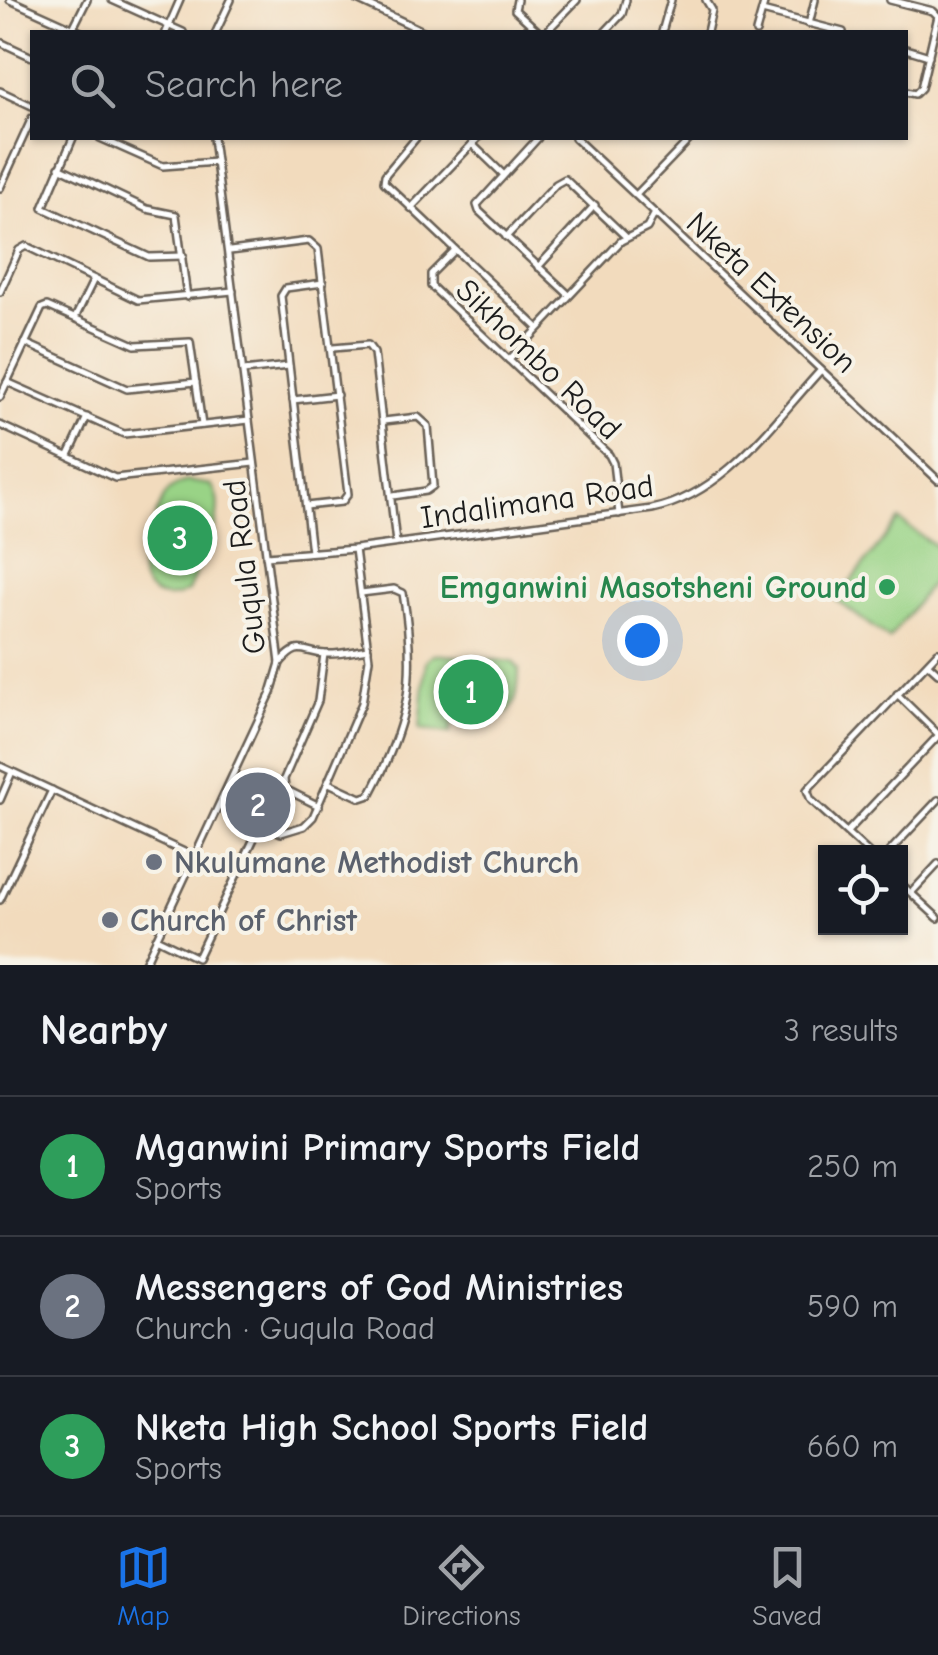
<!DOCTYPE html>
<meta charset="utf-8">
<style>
:root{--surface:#171b24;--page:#20242c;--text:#f1f3f6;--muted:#9ea1a6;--line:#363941;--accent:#1a73e8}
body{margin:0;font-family:"Comic Neue",sans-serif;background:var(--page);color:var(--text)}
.controls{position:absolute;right:30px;bottom:30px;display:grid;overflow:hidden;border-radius:0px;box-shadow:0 2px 8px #0004}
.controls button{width:90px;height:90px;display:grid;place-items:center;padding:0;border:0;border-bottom:2px solid var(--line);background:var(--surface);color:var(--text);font:50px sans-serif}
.you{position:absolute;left:642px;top:640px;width:35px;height:35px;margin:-25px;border:8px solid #fff;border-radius:50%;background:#1a73e8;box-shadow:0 0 0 15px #1a73e833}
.badge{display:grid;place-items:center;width:65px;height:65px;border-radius:50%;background:var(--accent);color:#fff;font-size:32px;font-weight:700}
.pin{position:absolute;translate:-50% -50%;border:5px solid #fff;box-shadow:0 2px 10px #0006}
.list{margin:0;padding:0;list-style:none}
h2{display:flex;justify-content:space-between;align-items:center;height:130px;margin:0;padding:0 40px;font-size:42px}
h2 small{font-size:32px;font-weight:400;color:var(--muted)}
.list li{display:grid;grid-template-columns:65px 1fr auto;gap:30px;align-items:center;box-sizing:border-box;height:140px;padding:0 40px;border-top:2px solid var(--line)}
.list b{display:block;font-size:38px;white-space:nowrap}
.list p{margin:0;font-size:32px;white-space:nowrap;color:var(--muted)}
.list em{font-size:32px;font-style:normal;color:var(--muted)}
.icon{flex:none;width:55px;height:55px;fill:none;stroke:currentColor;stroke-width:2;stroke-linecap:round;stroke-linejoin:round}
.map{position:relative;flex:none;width:938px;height:965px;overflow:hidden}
.search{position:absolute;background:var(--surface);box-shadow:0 2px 8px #0004;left:30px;right:30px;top:30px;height:110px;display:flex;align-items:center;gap:25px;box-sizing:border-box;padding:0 35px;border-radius:0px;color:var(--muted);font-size:38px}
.sheet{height:550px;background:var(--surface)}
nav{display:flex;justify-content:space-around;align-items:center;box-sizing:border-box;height:140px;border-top:2px solid var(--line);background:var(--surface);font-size:28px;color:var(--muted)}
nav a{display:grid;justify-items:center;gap:5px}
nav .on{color:var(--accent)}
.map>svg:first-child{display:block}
</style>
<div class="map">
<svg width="938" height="965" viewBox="0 0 938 965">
<rect width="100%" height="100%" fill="#f7f3e8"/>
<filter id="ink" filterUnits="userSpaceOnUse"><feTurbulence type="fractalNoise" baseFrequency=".01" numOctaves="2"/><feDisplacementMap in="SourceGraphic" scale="20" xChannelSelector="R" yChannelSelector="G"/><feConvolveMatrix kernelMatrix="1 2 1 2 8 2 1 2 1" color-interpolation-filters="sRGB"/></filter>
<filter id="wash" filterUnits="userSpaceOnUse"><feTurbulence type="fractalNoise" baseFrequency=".0048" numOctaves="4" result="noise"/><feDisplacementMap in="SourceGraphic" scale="40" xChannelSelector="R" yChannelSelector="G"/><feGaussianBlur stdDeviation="2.25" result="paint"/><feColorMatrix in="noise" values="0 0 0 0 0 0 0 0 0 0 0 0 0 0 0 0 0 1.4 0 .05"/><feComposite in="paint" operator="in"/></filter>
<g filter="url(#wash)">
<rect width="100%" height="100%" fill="#f2dbbd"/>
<!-- green -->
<g fill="#99d386" stroke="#5a7851" stroke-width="2.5">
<path d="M187,481l24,4c21,25 -12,78 -23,106 -23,14 -50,3 -47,-28 2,-14 18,-58 25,-69 5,-7 13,-10 21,-13z"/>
<polygon points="899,520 938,548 938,574 889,639 836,600"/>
<path d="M433,654l80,8 6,7c-1,56 -18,50 -65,47l-4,17 -30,-4 6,-68z"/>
</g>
</g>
<g filter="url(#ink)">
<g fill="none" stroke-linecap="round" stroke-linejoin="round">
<defs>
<g id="minor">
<polyline points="10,0 81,32"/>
<polyline points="112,0 183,32"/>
<polyline points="357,0 425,32"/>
<polyline points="517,0 515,10 539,32"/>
<polyline points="706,0 712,10 707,32"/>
<polyline points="890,0 933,11 938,16 921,88 915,94 906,92"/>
<polyline points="762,11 843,32"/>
<polyline points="809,24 815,0"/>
<polyline points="71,32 87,0"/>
<polyline points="166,32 180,0"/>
<polyline points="216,32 231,0"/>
<polyline points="546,32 577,0"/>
<polyline points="605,32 622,14 626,0"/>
<polyline points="662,32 671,0"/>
<polyline points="756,32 765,0"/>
<polyline points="0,42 32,57"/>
<polyline points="906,49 929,56"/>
<polyline points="0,91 32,106"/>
<polyline points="73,138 43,208 149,257 183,256"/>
<polyline points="100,138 163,166 216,162"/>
<polyline points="416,138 385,175 384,182 538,328"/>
<polyline points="538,138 477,205 479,211 569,295"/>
<polyline points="575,138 938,480"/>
<polyline points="472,144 502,173"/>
<polyline points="59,167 147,209 176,215 187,297"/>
<polyline points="0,188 32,118"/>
<polyline points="636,195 691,138"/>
<polyline points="411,208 478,138"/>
<polyline points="506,237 556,184 565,179 625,236"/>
<polyline points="455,250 431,274 431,286 609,455 613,463 619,514"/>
<polyline points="230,251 309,241 318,249 348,494 342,502 306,506"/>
<polyline points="538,267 595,205"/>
<polyline points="0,292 19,250 26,246 138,300 233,291"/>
<polyline points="75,318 94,279"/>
<polyline points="25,343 127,389 196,382"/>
<polyline points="333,348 368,345 374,353 396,543"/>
<polyline points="509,360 621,241 647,228 655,213"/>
<polyline points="243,371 289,366"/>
<polyline points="7,382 124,434 249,420"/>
<polyline points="0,397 42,308 47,306 135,345 190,342 202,425"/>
<polyline points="293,400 337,395"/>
<polyline points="384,421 418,417 428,426 433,486 426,491 393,496"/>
<polyline points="0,425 115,478 254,463"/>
<polyline points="69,455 87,417"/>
<polyline points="311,552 281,296 286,288 323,283"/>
<path d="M266,556l89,-7 297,-40c73,-15 121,-87 169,-139"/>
<path d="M280,663c20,-23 22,-10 45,-9 14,1 29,-3 43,-5"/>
<polyline points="928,664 938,673"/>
<polyline points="897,694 938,734"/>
<polyline points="0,766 195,857"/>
<path d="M331,784l30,14 9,-3c40,-74 47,-119 33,-202l-9,-4 -33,4"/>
<polyline points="0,800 12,772"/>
<polyline points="219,806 281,833 304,826 313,817 362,703 369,659 355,549"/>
<polyline points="319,806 285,789 284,779 318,701 324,654"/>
<polyline points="847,832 938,736"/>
<polyline points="868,852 811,800 807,790 938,652"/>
<polyline points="889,852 938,800"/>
<polyline points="900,883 938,918"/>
<polyline points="911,893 938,864"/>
<polyline points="0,900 52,790"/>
<polyline points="156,938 197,958 260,826"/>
<polyline points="144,965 271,693 280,663 213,138"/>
</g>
</defs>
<!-- minor casing -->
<use href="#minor" stroke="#675f54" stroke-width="10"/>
<!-- minor -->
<use href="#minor" stroke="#fff" stroke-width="5"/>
</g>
</g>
<!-- markers -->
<circle fill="#2e9e5b" stroke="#f7f3e8" stroke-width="4" cx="887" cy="587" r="10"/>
<g fill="#6b7280" stroke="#f7f3e8" stroke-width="4">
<circle cx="154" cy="862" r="10"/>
<circle cx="110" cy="920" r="10"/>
</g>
<g text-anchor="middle" stroke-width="8" stroke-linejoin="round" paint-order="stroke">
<!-- street labels -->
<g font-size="32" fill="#1c1c1c" stroke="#f7f3e8">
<text transform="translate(772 292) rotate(43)" y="11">Nketa Extension</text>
<text transform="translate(539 359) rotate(44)" y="11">Sikhombo Road</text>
<text transform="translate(537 501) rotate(-8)" y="11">Indalimana Road</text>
<text transform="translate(244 567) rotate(-97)" y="11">Guqula Road</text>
</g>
<!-- leisure labels -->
<g font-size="32" font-weight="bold" fill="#27864d" stroke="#f7f3e8" text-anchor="end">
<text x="867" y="598">Emganwini Masotsheni Ground</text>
</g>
<!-- worship labels -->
<g font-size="32" font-weight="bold" fill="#5b616d" stroke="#f7f3e8" text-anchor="start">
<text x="174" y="873">Nkulumane Methodist Church</text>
<text x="130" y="931">Church of Christ</text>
</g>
</g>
</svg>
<div class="controls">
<button><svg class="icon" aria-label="locate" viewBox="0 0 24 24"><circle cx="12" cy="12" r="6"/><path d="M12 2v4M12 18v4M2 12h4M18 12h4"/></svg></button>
</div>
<div class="you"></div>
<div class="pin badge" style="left:471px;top:692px;background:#2e9e5b">1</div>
<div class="pin badge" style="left:258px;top:805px;background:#6b7280">2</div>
<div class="pin badge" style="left:180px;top:538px;background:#2e9e5b">3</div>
<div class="search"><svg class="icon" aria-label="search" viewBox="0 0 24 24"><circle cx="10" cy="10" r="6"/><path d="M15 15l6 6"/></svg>Search here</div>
</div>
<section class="sheet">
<h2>Nearby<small>3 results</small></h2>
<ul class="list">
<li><span class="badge" style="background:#2e9e5b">1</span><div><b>Mganwini Primary Sports Field</b><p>Sports</p></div><em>250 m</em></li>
<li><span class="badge" style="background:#6b7280">2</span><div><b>Messengers of God Ministries</b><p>Church · Guqula Road</p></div><em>590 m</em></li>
<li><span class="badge" style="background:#2e9e5b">3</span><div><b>Nketa High School Sports Field</b><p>Sports</p></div><em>660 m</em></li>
</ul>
</section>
<nav>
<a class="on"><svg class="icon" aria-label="map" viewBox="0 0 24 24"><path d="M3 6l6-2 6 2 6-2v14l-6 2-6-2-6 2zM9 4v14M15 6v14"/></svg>Map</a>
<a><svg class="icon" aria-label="directions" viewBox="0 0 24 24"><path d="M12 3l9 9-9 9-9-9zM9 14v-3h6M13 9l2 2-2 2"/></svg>Directions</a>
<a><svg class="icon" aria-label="saved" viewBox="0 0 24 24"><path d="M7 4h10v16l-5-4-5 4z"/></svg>Saved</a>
</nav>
